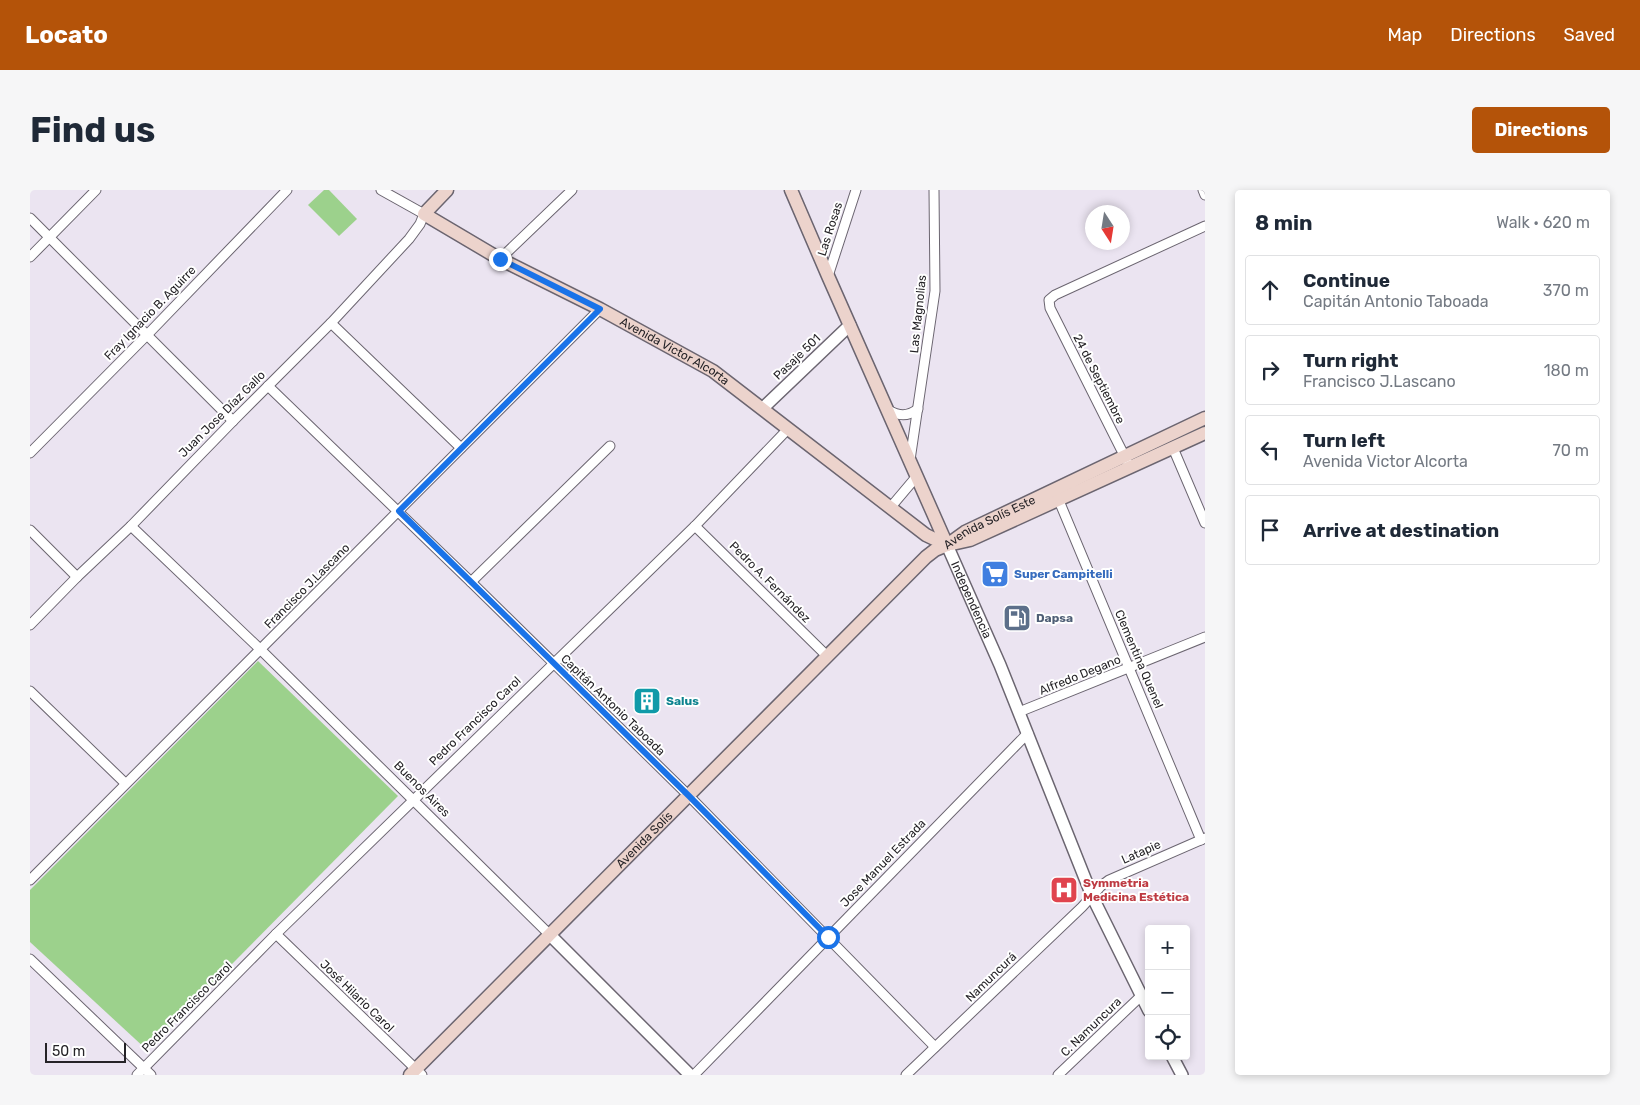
<!DOCTYPE html>
<meta charset="utf-8">
<style>
:root{--surface:#fff;--page:#f6f6f7;--text:#1f2937;--muted:#747a83;--line:#e0e1e3;--accent:#b45309}
body{margin:0;font-family:Rubik,sans-serif;background:var(--page);color:var(--text)}
.controls{position:absolute;right:15px;bottom:15px;display:grid;overflow:hidden;border-radius:5px;box-shadow:0 2px 8px #0003}
.controls button{width:45px;height:45px;display:grid;place-items:center;padding:0;border:0;border-bottom:1px solid var(--line);background:var(--surface);color:var(--text);font:25px sans-serif}
.compass{position:absolute;left:1055px;top:15px;width:45px;height:45px;border-radius:50%;background:var(--surface);box-shadow:0 2px 8px #0003;rotate:168deg}
.scale{position:absolute;left:15px;bottom:12px;width:81px;box-sizing:border-box;padding-left:5px;border:2px solid #252327;border-top:0;font-size:14px;line-height:18px;white-space:nowrap;color:#252327;-webkit-text-stroke:4px #fff;paint-order:stroke}
.stop{position:absolute;width:15px;height:15px;margin:-11px;border:4px solid #1a73e8;border-radius:50%;background:#fff}
.stop.end{background:#1a73e8;border-color:#fff;box-shadow:0 1px 5px #0008}
.list{margin:0;padding:0;list-style:none}
h2{display:flex;justify-content:space-between;align-items:center;height:65px;margin:0;padding:0 20px;font-size:21px}
h2 small{font-size:16px;font-weight:400;color:var(--muted)}
.list li{display:grid;grid-template-columns:32px 1fr auto;gap:15px;align-items:center;box-sizing:border-box;height:70px;margin:0 10px 10px;padding:0 10px;border:1px solid var(--line);border-radius:5px}
.list b{display:block;font-size:19px;white-space:nowrap}
.list p{margin:0;font-size:16px;white-space:nowrap;color:var(--muted)}
.list em{font-size:16px;font-style:normal;color:var(--muted)}
.icon{flex:none;width:28px;height:28px;fill:none;stroke:currentColor;stroke-width:2;stroke-linecap:round;stroke-linejoin:round}
.map{position:relative;flex:none;width:1175px;height:885px;overflow:hidden;border-radius:5px}
header{display:flex;align-items:center;gap:30px;box-sizing:border-box;height:70px;padding:0 25px;background:var(--accent);color:#fff}
header strong{font-size:24px}
nav{display:flex;gap:28px;margin-inline-start:auto;font-size:18px}
.intro{display:flex;align-items:center;justify-content:space-between;box-sizing:border-box;height:120px;padding:0 30px}
h1{margin:0;font-size:35px}
.button{padding:12px 22px;border-radius:5px;background:var(--accent);color:#fff;font-size:18px;font-weight:700}
main{display:flex;gap:30px;padding:0 30px}
aside{flex:1;background:var(--surface);border-radius:5px;box-shadow:0 2px 8px #0003}
.map>svg:first-child{display:block}
</style>
<header>
<strong>Locato</strong>
<nav><a>Map</a><a>Directions</a><a>Saved</a></nav>
</header>
<div class="intro"><h1>Find us</h1><a class="button">Directions</a></div>
<main>
<div class="map">
<svg width="1175" height="885" viewBox="0 0 1175 885">
<rect width="100%" height="100%" fill="#ebe4f1"/>
<!-- pitch -->
<g fill="#9cd18c">
<polygon points="294,0 299,0 327,29 309,46 278,15"/>
<polygon points="228,471 368,606 117,860 0,752 0,700"/>
</g>
<g fill="none" stroke-linecap="round" stroke-linejoin="round">
<defs>
<g id="minor">
<polyline points="1173,0 1175,5"/>
<polyline points="0,28 203,231"/>
<polyline points="0,67 66,0"/>
<polyline points="470,69 542,0"/>
<polyline points="798,86 826,0"/>
<polyline points="301,133 431,258"/>
<polyline points="238,196 441,392 659,606 905,857"/>
<path d="M858,220c11,6 19,7 30,-1"/>
<polyline points="1143,258 1175,333"/>
<polyline points="0,263 118,144 257,0"/>
<polyline points="880,270 905,101 904,0"/>
<polyline points="1097,271 1020,118 1019,110 1025,105 1175,36"/>
<polyline points="1027,306 1171,650"/>
<polyline points="860,318 887,286"/>
<polyline points="101,336 231,460 520,745"/>
<polyline points="665,336 797,466"/>
<polyline points="0,340 47,387"/>
<polyline points="441,392 580,256"/>
<polyline points="0,435 47,387 101,336 203,231 301,133 379,49 390,34 394,24 351,0"/>
<polyline points="0,501 95,593"/>
<polyline points="989,522 1175,447"/>
<polyline points="0,690 570,119"/>
<polyline points="246,744 392,885"/>
<polyline points="0,769 121,885"/>
<polyline points="107,885 246,744 665,336 758,239"/>
<polyline points="664,885 998,543"/>
<polyline points="876,885 1052,717 1071,696 1079,690 1175,648"/>
<polyline points="1028,885 1111,806"/>
</g>
<g id="tertiary">
<polyline points="733,218 820,135"/>
<path id="s1" d="M917,355l53,120 92,231 57,115"/>
<polyline points="520,745 660,885"/>
<polyline points="1142,866 1152,885"/>
</g>
<g id="secondary">
<path id="s2" d="M417,0l-23,24 76,45 100,50 113,62 213,164 21,10"/>
<polyline points="761,0 798,86 917,355"/>
<polyline points="922,354 940,350 1175,243"/>
<path id="s3" d="M380,885l516,-518 9,-7 12,-5 18,-13 240,-114"/>
</g>
</defs>
<!-- minor casing -->
<use href="#minor" stroke="#6b6570" stroke-width="11"/>
<!-- tertiary casing -->
<use href="#tertiary" stroke="#6b6570" stroke-width="14"/>
<!-- secondary casing -->
<use href="#secondary" stroke="#6b6570" stroke-width="15"/>
<!-- minor -->
<use href="#minor" stroke="#fff" stroke-width="9"/>
<!-- tertiary -->
<use href="#tertiary" stroke="#fff" stroke-width="11"/>
<!-- secondary -->
<use href="#secondary" stroke="#ecd3cc" stroke-width="12"/>
</g>
<g fill="none" stroke-linecap="round" stroke-linejoin="round">
<!-- route -->
<polyline stroke="#1a73e8" stroke-width="6" points="470,69 570,119 369,321 659,606 798,747"/>
</g>
<!-- icons -->
<defs>
<symbol id="supermarket-square" viewBox="-11 -11 22 22"><rect x="-9" y="-9" width="18" height="18" rx="4" fill="#3f7fe0" stroke="#fff"/><path d="M-6-5.5h2.5l.6 2H6L4.5 2H-2.5L-4.4-4H-6ZM-1.5 3.2a1.3 1.3 0 1 0 .1 0ZM3 3.2a1.3 1.3 0 1 0 .1 0Z" fill="#fff"/></symbol>
<symbol id="fuel-square" viewBox="-11 -11 22 22"><rect x="-9" y="-9" width="18" height="18" rx="4" fill="#5c6f8a" stroke="#fff"/><path d="M-5.5-6h7V0h2V4h1.3V-2.5L3-4.5l.8-.8L6-3V5H2.5V1h-1V6h-7ZM-4.2-4.7v3.2H.2V-4.7Z" fill="#fff"/></symbol>
<symbol id="building-square" viewBox="-11 -11 22 22"><rect x="-9" y="-9" width="18" height="18" rx="4" fill="#0f9aa8" stroke="#fff"/><path d="M-4-6H4V6H1V3H-1V6H-4ZM-2.5-4.3h1.7v1.8h-1.7ZM.8-4.3h1.7v1.8H.8ZM-2.5-1h1.7V.8h-1.7ZM.8-1h1.7V.8H.8Z" fill="#fff"/></symbol>
<symbol id="hospital-square" viewBox="-11 -11 22 22"><rect x="-9" y="-9" width="18" height="18" rx="4" fill="#e0444e" stroke="#fff"/><path d="M-5-5h3v3.5h4V-5h3V5h-3V1.5h-4V5h-3Z" fill="#fff"/></symbol>
</defs>
<g fill-rule="evenodd">
<use href="#supermarket-square" x="949" y="368" width="32" height="32"/>
<use href="#fuel-square" x="971" y="412" width="32" height="32"/>
<use href="#building-square" x="601" y="495" width="32" height="32"/>
<use href="#hospital-square" x="1018" y="684" width="32" height="32"/>
</g>
<g text-anchor="middle" stroke-width="4" stroke-linejoin="round" paint-order="stroke">
<!-- street labels -->
<g font-size="12" fill="#252327" stroke="#fff">
<text transform="translate(800 39) rotate(-72)" y="4">Las Rosas</text>
<text transform="translate(120 123) rotate(-46)" y="4">Fray Ignacio B. Aguirre</text>
<text transform="translate(888 124) rotate(-84)" y="4">Las Magnolias</text>
<text dy="4" stroke="none"><textPath href="#s2" startOffset="319">Avenida Victor Alcorta</textPath></text>
<text transform="translate(767 167) rotate(-44)" y="4">Pasaje 501</text>
<text transform="translate(1069 189) rotate(63)" y="4">24 de Septiembre</text>
<text transform="translate(192 224) rotate(-45)" y="4">Juan Jose Díaz Gallo</text>
<text dy="4" stroke="none"><textPath href="#s3" startOffset="804">Avenida Solís Este</textPath></text>
<text transform="translate(740 392) rotate(45)" y="4">Pedro A. Fernández</text>
<text transform="translate(277 396) rotate(-45)" y="4">Francisco J.Lascano</text>
<text dy="4" stroke="none"><textPath href="#s1" startOffset="60">Independencia</textPath></text>
<text transform="translate(1109 469) rotate(67)" y="4">Clementina Quenel</text>
<text transform="translate(1050 485) rotate(-22)" y="4">Alfredo Degano</text>
<text transform="translate(583 515) rotate(44)" y="4">Capitán Antonio Taboada</text>
<text transform="translate(445 531) rotate(-44)" y="4">Pedro Francisco Carol</text>
<text transform="translate(392 599) rotate(45)" y="4">Buenos Aires</text>
<text dy="4" stroke="none"><textPath href="#s3" startOffset="332">Avenida Solís</textPath></text>
<text transform="translate(1111 662) rotate(-24)" y="4">Latapie</text>
<text transform="translate(853 673) rotate(-46)" y="4">Jose Manuel Estrada</text>
<text transform="translate(961 787) rotate(-44)" y="4">Namuncurá</text>
<text transform="translate(327 806) rotate(44)" y="4">José Hilario Carol</text>
<text transform="translate(157 817) rotate(-45)" y="4">Pedro Francisco Carol</text>
<text transform="translate(1061 837) rotate(-44)" y="4">C. Namuncura</text>
</g>
<!-- shop labels -->
<g font-size="12" font-weight="bold" fill="#366cbe" stroke="#fff" text-anchor="start">
<text x="984" y="388">Super Campitelli</text>
</g>
<!-- service labels -->
<g font-size="12" font-weight="bold" fill="#4e5e75" stroke="#fff" text-anchor="start">
<text x="1006" y="432">Dapsa</text>
</g>
<!-- culture labels -->
<g font-size="12" font-weight="bold" fill="#0d838f" stroke="#fff" text-anchor="start">
<text x="636" y="515">Salus</text>
</g>
<!-- health labels -->
<g font-size="12" font-weight="bold" fill="#be3a42" stroke="#fff" text-anchor="start">
<text x="1053" y="697">Symmetria<tspan x="1053" dy="14">Medicina Estética</tspan></text>
</g>
</g>
</svg>
<div class="controls">
<button>+</button>
<button>−</button>
<button><svg class="icon" aria-label="locate" viewBox="0 0 24 24"><circle cx="12" cy="12" r="6"/><path d="M12 2v4M12 18v4M2 12h4M18 12h4"/></svg></button>
</div>
<svg class="compass" viewBox="-18 -18 36 36"><path d="M0-13l5 13h-10z" fill="#e53935"/><path d="M0 13l5-13h-10z" fill="#747a83"/></svg>
<div class="scale">50 m</div>
<div class="stop" style="left:798px;top:747px"></div>
<div class="stop end" style="left:470px;top:69px"></div>
</div>
<aside>
<h2>8 min<small>Walk · 620 m</small></h2>
<ul class="list">
<li><svg class="icon" aria-label="ahead" viewBox="0 0 24 24"><path d="M12 20V5M6 11l6-6 6 6"/></svg><div><b>Continue</b><p>Capitán Antonio Taboada</p></div><em>370 m</em></li>
<li><svg class="icon" aria-label="right" viewBox="0 0 24 24"><path d="M7 20v-9h11M14 6l5 5-5 5"/></svg><div><b>Turn right</b><p>Francisco J.Lascano</p></div><em>180 m</em></li>
<li><svg class="icon" aria-label="left" viewBox="0 0 24 24"><path d="M17 20v-9H6M10 6l-5 5 5 5"/></svg><div><b>Turn left</b><p>Avenida Victor Alcorta</p></div><em>70 m</em></li>
<li><svg class="icon" aria-label="arrive" viewBox="0 0 24 24"><path d="M6 21V4h12l-3 4 3 4H6"/></svg><div><b>Arrive at destination</b></div></li>
</ul>
</aside>
</main>
